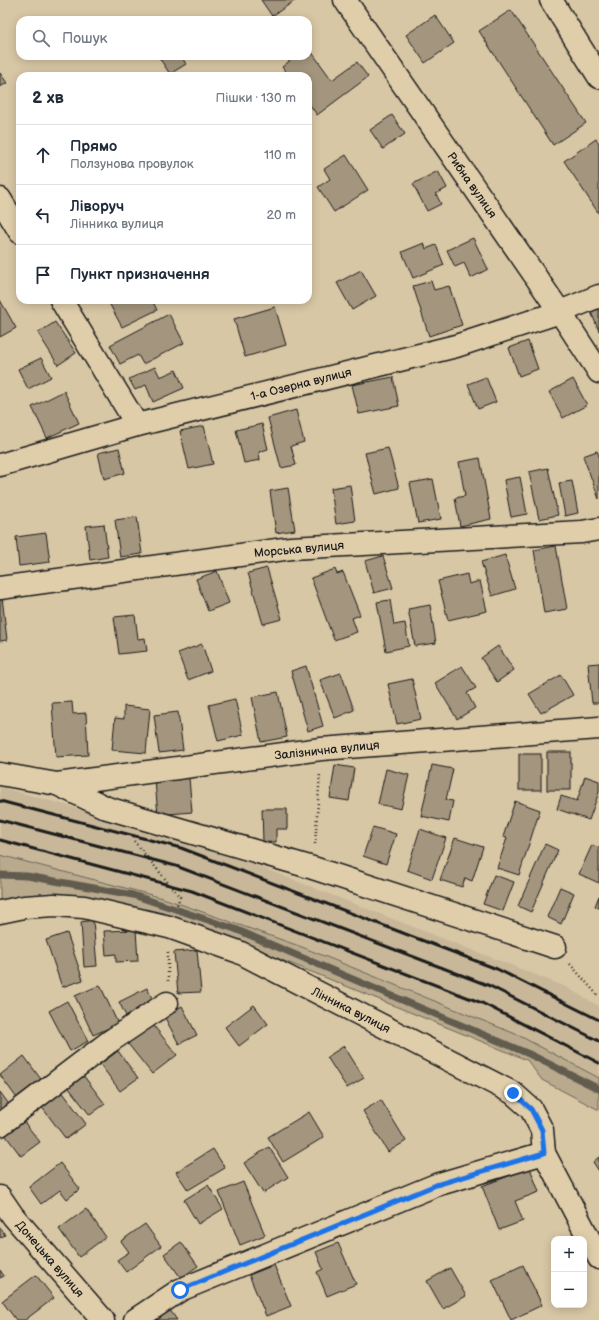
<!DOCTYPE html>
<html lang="uk">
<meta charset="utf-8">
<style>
:root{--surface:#fff;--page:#f2f2f3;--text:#1f2937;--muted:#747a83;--line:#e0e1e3}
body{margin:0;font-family:"Balsamiq Sans",sans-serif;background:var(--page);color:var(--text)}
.controls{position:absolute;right:12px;bottom:12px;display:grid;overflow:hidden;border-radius:8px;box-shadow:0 2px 10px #0003}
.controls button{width:36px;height:36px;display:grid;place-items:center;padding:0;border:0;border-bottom:1px solid var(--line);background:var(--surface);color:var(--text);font:20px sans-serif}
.stop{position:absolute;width:12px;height:12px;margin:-9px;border:3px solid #1a73e8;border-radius:50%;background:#fff}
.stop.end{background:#1a73e8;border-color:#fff;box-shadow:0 1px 4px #0008}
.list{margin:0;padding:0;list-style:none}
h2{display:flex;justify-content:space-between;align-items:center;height:52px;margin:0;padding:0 16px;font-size:17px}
h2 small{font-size:13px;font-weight:400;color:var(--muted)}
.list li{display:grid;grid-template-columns:26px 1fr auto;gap:12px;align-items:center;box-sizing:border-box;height:60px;padding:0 16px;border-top:1px solid var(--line)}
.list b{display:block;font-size:15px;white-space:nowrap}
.list p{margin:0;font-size:13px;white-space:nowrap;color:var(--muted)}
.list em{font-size:13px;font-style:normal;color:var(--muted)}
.icon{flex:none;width:22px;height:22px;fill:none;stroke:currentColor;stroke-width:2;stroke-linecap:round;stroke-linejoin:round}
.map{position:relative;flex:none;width:599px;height:1320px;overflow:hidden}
.search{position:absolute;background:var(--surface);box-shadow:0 2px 10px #0003;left:16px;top:16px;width:296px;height:44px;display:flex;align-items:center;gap:10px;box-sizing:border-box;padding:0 14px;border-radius:12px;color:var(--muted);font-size:15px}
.panel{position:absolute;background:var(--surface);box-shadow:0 2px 10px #0003;left:16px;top:72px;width:296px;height:232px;border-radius:12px}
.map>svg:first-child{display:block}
</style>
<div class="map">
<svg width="599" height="1320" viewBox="0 0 599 1320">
<rect width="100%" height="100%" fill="#d8c7a5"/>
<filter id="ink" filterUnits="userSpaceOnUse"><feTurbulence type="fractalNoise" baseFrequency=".025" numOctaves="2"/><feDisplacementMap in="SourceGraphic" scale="8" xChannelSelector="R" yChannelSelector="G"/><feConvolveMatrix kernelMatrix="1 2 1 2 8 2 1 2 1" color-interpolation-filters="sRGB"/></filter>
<g filter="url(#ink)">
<!-- built -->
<polygon fill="#c8b899" points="0,787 189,839 564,986 599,1006 599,1078 518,1035 302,947 163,898 0,855"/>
<!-- green -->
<polygon fill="#b9aa8e" stroke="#6a6355" points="0,855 163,898 302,947 518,1035 599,1078 599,1110 542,1080 527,1060 297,966 205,930 0,903"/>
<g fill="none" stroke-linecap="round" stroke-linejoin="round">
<!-- stream -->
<polyline stroke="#625b4f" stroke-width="7" points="0,875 27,876 133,895 235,929 529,1054 599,1089"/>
</g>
<!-- building -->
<g fill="#a4967e" stroke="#1c1c1c">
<polygon points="261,0 296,0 272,16"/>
<polygon points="511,10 586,123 553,145 479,31"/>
<polygon points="435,15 454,43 425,63 406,35"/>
<polygon points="308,47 332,80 357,62 368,77 317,115 308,102 308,76 289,76 282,67 296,56 308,56"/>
<polygon points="158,56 181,56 186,64 170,74"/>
<polygon points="0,73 7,83 0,87"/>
<polygon points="392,115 405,134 383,149 370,130"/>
<polygon points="596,139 599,143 599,214 564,161"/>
<polygon points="346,155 368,190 334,212 318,187 330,179 324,169"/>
<polygon points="438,171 447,188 436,194 441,204 427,211 413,184"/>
<polygon points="473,238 488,269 471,278 464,263 455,267 447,250"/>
<polygon points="424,243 426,249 436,245 444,265 413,278 402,252"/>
<polygon points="361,270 376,296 352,310 337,283"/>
<polygon points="431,281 434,290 449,286 462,325 429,336 413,286"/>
<polygon points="0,300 16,328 0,337"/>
<polygon points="115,300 152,300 157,310 122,327 109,303"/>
<polygon points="275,307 286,345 245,357 234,319"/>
<polygon points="599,309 599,331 591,312"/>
<polygon points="169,314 184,343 143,364 138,355 120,364 110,345"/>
<polygon points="55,322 76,353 58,365 38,333"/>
<polygon points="528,341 538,369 519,376 509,348"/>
<polygon points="41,358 51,377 28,389 18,369"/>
<polygon points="155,367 160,377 176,370 184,388 153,402 146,385 135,390 129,379"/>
<polygon points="393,377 399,406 359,414 352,385"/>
<polygon points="486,377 496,402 478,409 468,384"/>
<polygon points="573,379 587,405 563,418 549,392"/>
<polygon points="64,391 79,423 47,438 32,407"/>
<polygon points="296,410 304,442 291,446 296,465 281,468 268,418"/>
<polygon points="262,424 268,449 259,452 260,460 244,463 236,430"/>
<polygon points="204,426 213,464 189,469 180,431"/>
<polygon points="119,448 125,473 104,479 98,453"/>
<polygon points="388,448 399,488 376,494 365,453"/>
<polygon points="597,451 599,456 599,499 583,456"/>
<polygon points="480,458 491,519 460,526 455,498 465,496 459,462"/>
<polygon points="548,468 558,515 539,519 529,472"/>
<polygon points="520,477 527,514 511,517 504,480"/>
<polygon points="433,479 441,519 418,523 410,483"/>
<polygon points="572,481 578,513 565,516 559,483"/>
<polygon points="350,485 355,521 336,524 331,488"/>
<polygon points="288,488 295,530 276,533 270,491"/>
<polygon points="137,517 142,554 120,557 115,520"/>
<polygon points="104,524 108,557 90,560 86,526"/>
<polygon points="46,533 50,562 19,566 16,537"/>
<polygon points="556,546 567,609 544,613 534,550"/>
<polygon points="505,555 515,589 492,596 481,562"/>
<polygon points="383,556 393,588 374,593 365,561"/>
<polygon points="267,568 282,619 263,624 248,573"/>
<polygon points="335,569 337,574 343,572 360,615 352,618 357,632 334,640 311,578"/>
<polygon points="217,571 229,603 208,611 196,579"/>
<polygon points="467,574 469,584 480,581 487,611 448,620 438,581"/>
<polygon points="2,597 7,640 0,641 0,598"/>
<polygon points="390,600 394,625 405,623 409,646 386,651 377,602"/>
<polygon points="430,605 436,643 415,646 408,609"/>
<polygon points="135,615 138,639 145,638 147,651 119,654 114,617"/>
<polygon points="202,644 211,671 188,680 178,653"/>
<polygon points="498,646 514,670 497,682 481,658"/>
<polygon points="599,663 599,703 592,703 588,664"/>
<polygon points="306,666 323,726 308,731 291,671"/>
<polygon points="462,666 476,688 467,693 475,708 457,719 435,683"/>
<polygon points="341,673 354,710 335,718 320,680"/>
<polygon points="561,675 573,695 541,713 529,694"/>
<polygon points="412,679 421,719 397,724 388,684"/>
<polygon points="278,692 287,737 261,742 252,697"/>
<polygon points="235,699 243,735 218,741 209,705"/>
<polygon points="72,702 73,714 86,713 88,755 56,757 52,703"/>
<polygon points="124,706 150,709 146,753 112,750 115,718 124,719"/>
<polygon points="178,712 183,750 159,753 154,715"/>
<rect x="547" y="752" width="24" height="38"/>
<rect x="519" y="754" width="22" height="36"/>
<polygon points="335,765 354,768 349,801 330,798"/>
<polygon points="432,765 453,769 446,800 453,801 449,822 421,816"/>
<polygon points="386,769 409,775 401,809 378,804"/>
<polygon points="585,776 599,781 599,792 589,820 557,809 561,796 577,801"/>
<polygon points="189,778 192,812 158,815 155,781"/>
<polygon points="515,801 540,810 519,875 497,868 507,838 503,837"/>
<polygon points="262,809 287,809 287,829 276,829 276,842 263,842"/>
<polygon points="373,827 396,834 386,864 363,856"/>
<polygon points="420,829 446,838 432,879 407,870"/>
<polygon points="455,838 483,847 472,881 465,878 462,887 440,880"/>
<polygon points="545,844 558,850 531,912 518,906"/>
<polygon points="592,845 599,848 599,883 579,874"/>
<polygon points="494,875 514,882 503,911 483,904"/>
<polygon points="560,887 574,893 561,924 547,917"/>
<polygon points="599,896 599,908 595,906"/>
<polygon points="93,920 97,966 84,967 81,922"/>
<polygon points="136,930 138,961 116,962 116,954 106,955 104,931"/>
<polygon points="67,933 83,980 62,987 46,940"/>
<polygon points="197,950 201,992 178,993 174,952"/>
<polygon points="100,985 118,1024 93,1035 75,996"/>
<polygon points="147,988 154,1002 126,1016 119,1002"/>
<polygon points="67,1001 88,1041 70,1051 49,1011"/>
<polygon points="254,1005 268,1024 239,1046 225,1027"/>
<polygon points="182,1006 197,1035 179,1044 164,1016"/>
<polygon points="150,1021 177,1055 152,1074 125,1040"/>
<polygon points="344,1046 364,1078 347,1088 327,1057"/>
<polygon points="118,1051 138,1078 120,1091 100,1064"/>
<polygon points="24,1056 43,1082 19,1101 0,1075"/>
<polygon points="83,1075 105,1104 90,1115 68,1087"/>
<polygon points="61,1090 86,1124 66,1139 41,1106"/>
<polygon points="0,1092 11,1107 0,1115"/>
<polygon points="381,1100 406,1141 388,1152 363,1111"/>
<polygon points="309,1112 324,1137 283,1162 268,1137"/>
<polygon points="21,1118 40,1142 21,1156 3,1132"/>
<polygon points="269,1147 288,1177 263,1193 244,1163"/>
<polygon points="213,1149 225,1168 188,1190 176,1172"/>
<polygon points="599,1157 599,1171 593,1162"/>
<polygon points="60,1163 80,1189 67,1199 60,1190 41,1204 29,1187"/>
<polygon points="530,1168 539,1192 515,1201 523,1221 499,1230 482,1186"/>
<polygon points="243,1182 265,1235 240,1245 219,1192"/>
<polygon points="208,1185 223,1209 198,1224 184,1200"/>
<polygon points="86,1209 106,1237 79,1257 59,1229"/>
<polygon points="145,1224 161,1246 126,1272 117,1260 129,1252 121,1241"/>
<polygon points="0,1227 5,1235 0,1238"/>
<polygon points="181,1242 198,1266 181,1278 164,1254"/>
<polygon points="338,1243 356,1284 327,1296 317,1272 323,1269 316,1252"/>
<polygon points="274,1265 291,1306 266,1316 249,1275"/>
<polygon points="523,1265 542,1305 511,1320 492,1280"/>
<polygon points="450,1268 466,1296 443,1309 427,1281"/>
<polygon points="0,1270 4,1276 0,1278"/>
<polygon points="36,1275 54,1298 25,1320 16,1320 2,1301"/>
<polygon points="167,1306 177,1320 149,1320"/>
</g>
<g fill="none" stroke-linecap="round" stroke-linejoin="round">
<defs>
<g id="minor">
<polyline points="345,0 560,312 599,372"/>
<polyline points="551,0 599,77"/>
<polyline points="0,199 20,232"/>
<polyline points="61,300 137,425"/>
<polyline points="0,465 137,425 456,346 560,312 599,296"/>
<polyline points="0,588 291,548 582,532 599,529"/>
<polyline points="0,774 57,784 107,808 313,868 555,947"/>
<polyline points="57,784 321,749 599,728"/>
<polyline points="0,912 24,907 54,905 84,907 169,927 239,952 513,1093 531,1109 542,1130 544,1153 599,1258"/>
<polyline points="0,1125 109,1042 167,1003"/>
<polyline points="0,1197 13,1216 103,1320"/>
<polyline points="135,1320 180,1290 436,1185 544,1153"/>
</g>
</defs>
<!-- minor casing -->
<use href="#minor" stroke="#1c1c1c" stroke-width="25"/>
<!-- path -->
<g stroke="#1c1c1c" stroke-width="2.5" stroke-dasharray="1 3" stroke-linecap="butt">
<polyline points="134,841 180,897 177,905"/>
<polyline points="315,844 320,773"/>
<polyline points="570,964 599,997"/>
<polyline points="168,981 168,950"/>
</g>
<!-- minor -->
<use href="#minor" stroke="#e0ceab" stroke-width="22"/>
<!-- rail -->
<g stroke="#1c1c1c" stroke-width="3">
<polyline points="0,801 181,848 497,969 599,1020"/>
<polyline points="0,820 176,866 490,986 599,1041"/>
<polyline points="0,840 192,891 482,1003 599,1063"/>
</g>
</g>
</g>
<g fill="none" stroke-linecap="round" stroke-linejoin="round" filter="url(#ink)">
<!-- route -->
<polyline stroke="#1a73e8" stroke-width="5" points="180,1290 436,1185 544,1153 542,1130 531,1109 513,1093"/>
</g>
<g text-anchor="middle" stroke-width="3" stroke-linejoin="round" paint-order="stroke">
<!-- street labels -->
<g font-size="12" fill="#1c1c1c" stroke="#e0ceab">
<text transform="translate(472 185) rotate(55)" y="4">Рибна вулиця</text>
<text transform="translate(301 384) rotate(-14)" y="4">1-а Озерна вулиця</text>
<text transform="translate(299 549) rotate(-5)" y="4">Морська вулиця</text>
<text transform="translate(327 750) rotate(-6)" y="4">Залізнична вулиця</text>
<text transform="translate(351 1010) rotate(27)" y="4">Лінника вулиця</text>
<text transform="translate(50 1259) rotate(49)" y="4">Донецька вулиця</text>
</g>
</g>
</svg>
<div class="controls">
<button>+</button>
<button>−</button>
</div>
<div class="stop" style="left:180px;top:1290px"></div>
<div class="stop end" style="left:513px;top:1093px"></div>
<div class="search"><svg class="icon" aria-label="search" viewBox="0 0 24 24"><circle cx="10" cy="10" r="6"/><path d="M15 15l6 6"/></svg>Пошук</div>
<section class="panel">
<h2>2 хв<small>Пішки · 130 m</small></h2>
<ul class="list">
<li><svg class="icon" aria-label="ahead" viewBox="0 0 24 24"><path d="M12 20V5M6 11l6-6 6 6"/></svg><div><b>Прямо</b><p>Ползунова провулок</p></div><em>110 m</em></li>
<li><svg class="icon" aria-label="left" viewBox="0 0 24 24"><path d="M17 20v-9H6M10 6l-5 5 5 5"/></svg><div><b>Ліворуч</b><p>Лінника вулиця</p></div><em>20 m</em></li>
<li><svg class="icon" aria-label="arrive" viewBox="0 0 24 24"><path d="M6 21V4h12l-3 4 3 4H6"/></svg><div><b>Пункт призначення</b></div></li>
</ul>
</section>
</div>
